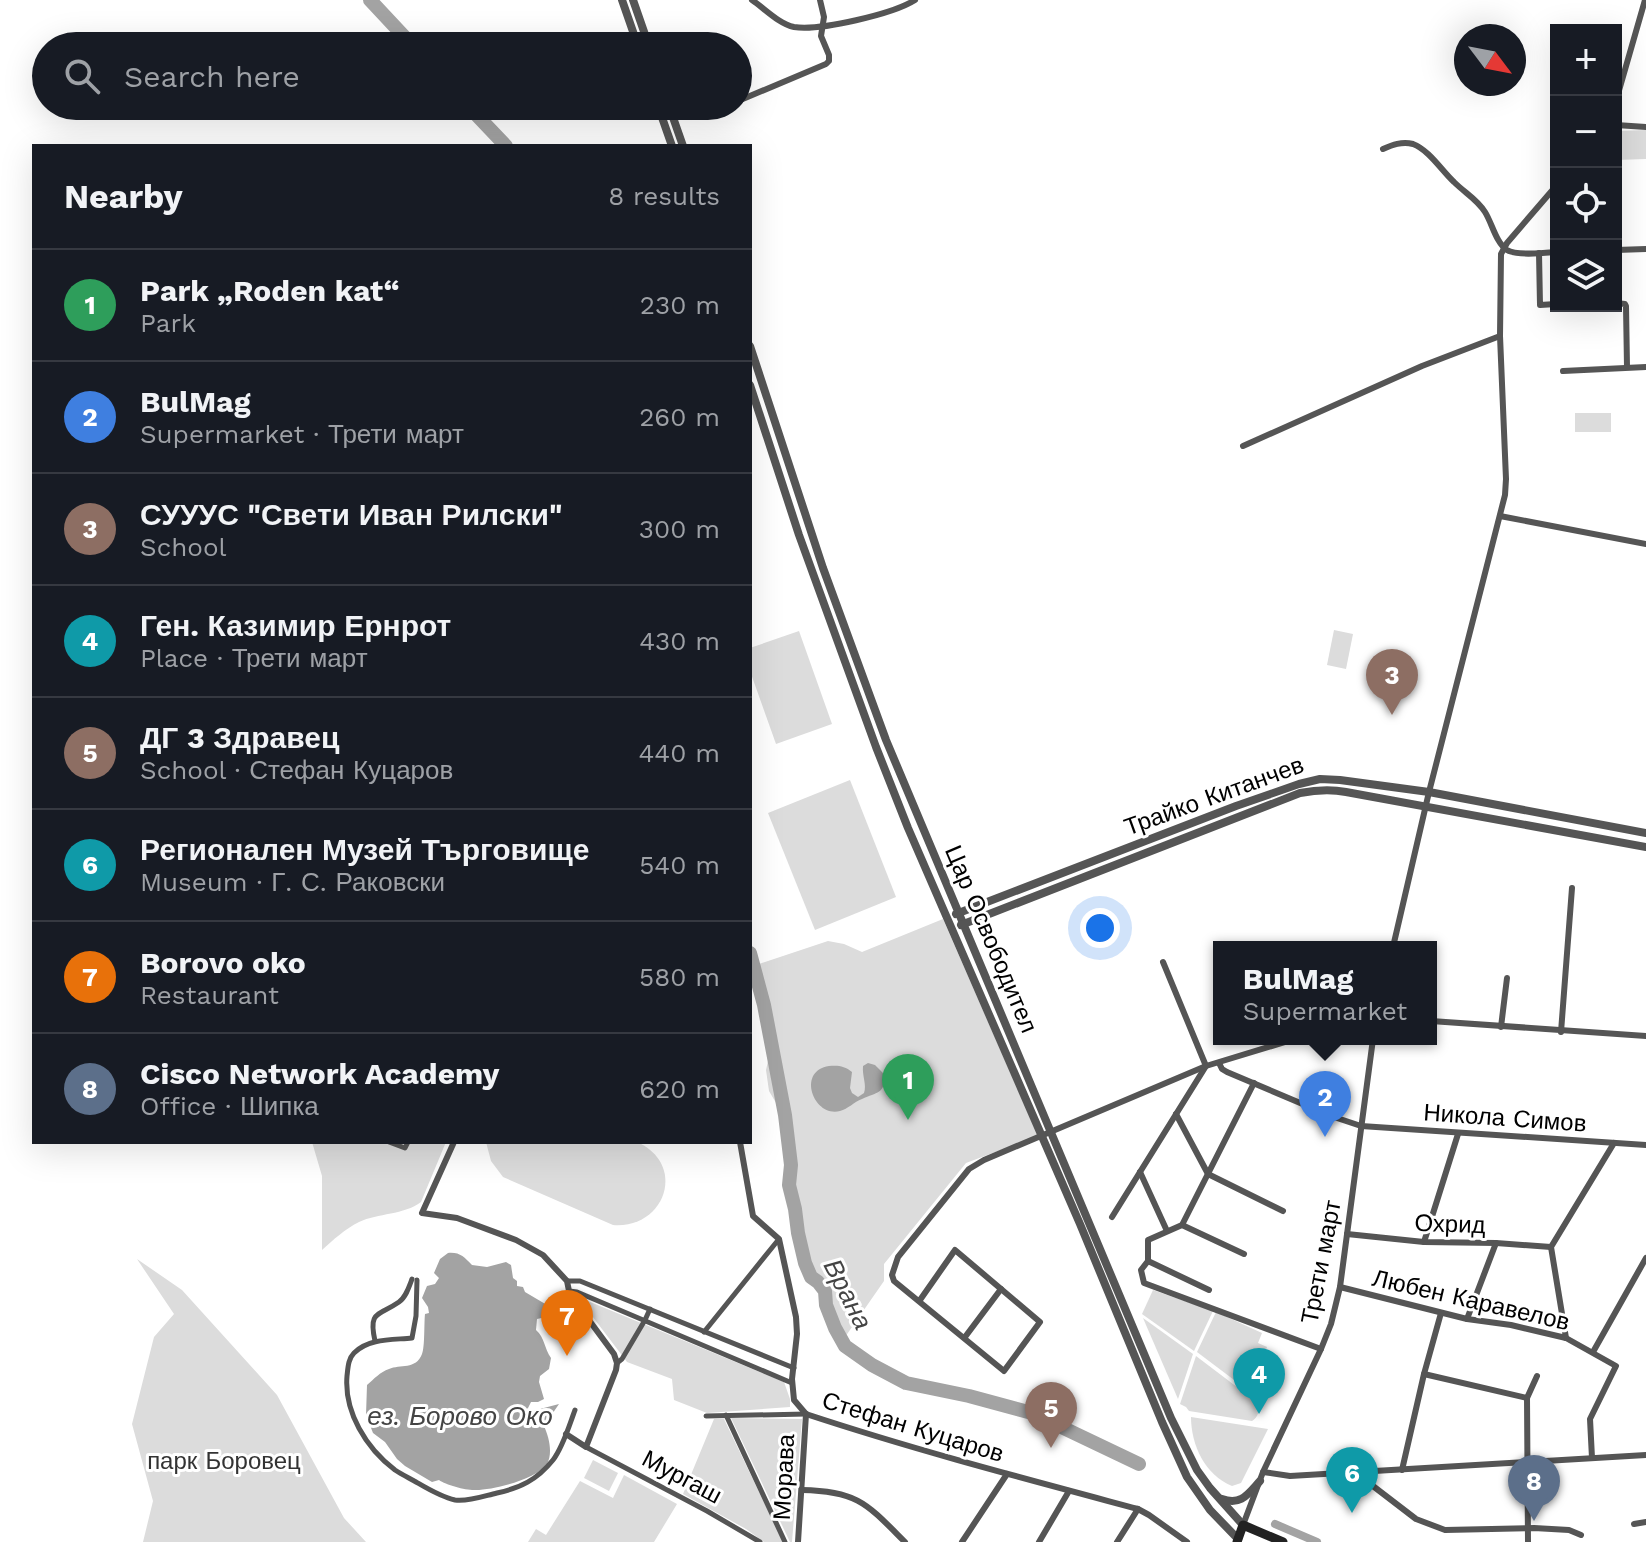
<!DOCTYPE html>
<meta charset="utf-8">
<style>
:root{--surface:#171b24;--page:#20242c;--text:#f1f3f6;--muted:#9ea1a6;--line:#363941;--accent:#db2777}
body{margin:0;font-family:"Work Sans",sans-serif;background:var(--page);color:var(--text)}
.controls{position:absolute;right:24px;top:24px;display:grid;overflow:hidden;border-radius:0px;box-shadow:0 8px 32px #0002}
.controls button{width:72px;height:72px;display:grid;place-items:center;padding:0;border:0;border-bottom:2px solid var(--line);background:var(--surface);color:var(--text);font:40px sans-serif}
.compass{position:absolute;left:1454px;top:24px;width:72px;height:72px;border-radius:50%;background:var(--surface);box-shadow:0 8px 32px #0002;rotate:122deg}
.you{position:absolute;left:1100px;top:928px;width:28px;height:28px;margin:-20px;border:6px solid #fff;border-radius:50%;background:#1a73e8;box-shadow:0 0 0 12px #1a73e833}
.badge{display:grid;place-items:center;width:52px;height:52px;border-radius:50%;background:var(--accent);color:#fff;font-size:26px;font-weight:700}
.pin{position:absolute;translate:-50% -66px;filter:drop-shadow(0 2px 4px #0008)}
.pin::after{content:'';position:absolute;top:42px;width:28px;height:24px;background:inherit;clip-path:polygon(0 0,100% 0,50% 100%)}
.popup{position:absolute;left:1213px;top:941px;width:224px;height:104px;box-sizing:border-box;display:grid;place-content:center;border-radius:0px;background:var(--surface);filter:drop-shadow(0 2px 6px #0005);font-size:26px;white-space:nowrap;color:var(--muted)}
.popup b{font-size:30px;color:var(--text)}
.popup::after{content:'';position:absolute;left:50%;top:100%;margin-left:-16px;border:16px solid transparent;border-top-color:var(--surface)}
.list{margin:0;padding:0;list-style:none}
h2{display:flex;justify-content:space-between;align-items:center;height:104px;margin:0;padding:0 32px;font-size:34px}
h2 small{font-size:26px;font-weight:400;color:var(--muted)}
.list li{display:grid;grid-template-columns:52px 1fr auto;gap:24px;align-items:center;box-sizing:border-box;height:112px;padding:0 32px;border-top:2px solid var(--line)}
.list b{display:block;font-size:30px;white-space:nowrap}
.list p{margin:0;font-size:26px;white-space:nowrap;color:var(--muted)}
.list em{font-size:26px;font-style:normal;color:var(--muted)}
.icon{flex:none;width:44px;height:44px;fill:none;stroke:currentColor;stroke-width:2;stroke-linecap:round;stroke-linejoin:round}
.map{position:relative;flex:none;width:1646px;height:1542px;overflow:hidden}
.search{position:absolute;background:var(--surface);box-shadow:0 8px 32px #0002;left:32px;top:32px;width:720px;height:88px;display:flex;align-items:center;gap:20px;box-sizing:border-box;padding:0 28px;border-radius:44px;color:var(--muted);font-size:30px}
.panel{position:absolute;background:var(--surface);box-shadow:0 8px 32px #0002;left:32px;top:144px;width:720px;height:1000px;border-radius:0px}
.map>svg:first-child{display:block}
</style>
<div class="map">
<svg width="1646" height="1542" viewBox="0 0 1646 1542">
<rect width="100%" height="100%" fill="#fff"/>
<!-- green -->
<g fill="#dcdcdc">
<polygon points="1646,130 1646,159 1616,160 1616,131"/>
<rect x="1575" y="413" width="36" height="19"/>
<polygon points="1334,630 1353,634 1346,669 1327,665"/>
<polygon points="799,631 832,724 776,744 750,671 750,648"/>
<polygon points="850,780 896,897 815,930 768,813"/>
<polygon points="943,919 1038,1136 966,1163 884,1264 884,1281 843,1340 805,1257 796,1226 792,1184 794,1146 779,1108 769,1091 766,1070 770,1052 756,965 828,941 844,944 862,952"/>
<path d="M312,1142h134l-25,60c-17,13 -43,11 -62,20 -14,7 -26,18 -37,28v-74z"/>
<path d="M486,1142h151c50,22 29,87 -24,83l-110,-48 -12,-16z"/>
<polygon points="137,1259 182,1290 277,1395 344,1518 366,1542 143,1542 153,1501 132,1424 154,1337 174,1314"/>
<polygon points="1153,1290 1213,1311 1194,1351 1142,1314"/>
<polygon points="583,1299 784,1382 790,1399 790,1407 707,1413 674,1400 672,1379 627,1362 583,1304"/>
<polygon points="1216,1312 1262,1333 1258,1343 1267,1347 1257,1374 1270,1379 1258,1398 1197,1352"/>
<polygon points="1143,1318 1193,1354 1178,1399"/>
<path d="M1196,1356l62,47c2,8 0,14 -6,18l-63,-10 -3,-4 -6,-3z"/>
<path d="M1191,1417l77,12 -27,54 -9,3c-27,-11 -41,-41 -41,-69z"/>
<polygon points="731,1418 802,1419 792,1542 790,1542"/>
<polygon points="714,1419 724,1419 783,1542 764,1542 746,1529 683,1494"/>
<polygon points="593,1460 618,1473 609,1491 584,1478"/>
<polygon points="624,1475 677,1504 654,1542 528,1542 536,1529 546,1535 580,1481 613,1498"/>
</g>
<!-- water -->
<g fill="#a3a3a3">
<path d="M868,1063l7,2 10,10c0,19 -8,17 -23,24 -8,3 -14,10 -22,12 -26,7 -44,-40 -11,-45 9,-1 16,0 23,6l-2,16 2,5 6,4 6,-4c3,-8 -2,-17 -1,-27z"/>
<path d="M448,1253c12,-1 16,4 24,12l15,2 19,-5 5,3 2,13 4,3v5l6,1 2,5 22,13 4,11 -14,3 -1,11c9,8 8,18 15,28l-2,11 -9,7 -1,6 5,17 -6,3h-7l-3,6 2,4 5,2 5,-5 19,-5 -15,22c5,11 9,27 3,38 -10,15 -53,26 -71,26 -8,1 -30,-5 -37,-10l-7,2 -27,-16 -8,-7 -12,-17 -12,-9 -7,-18 1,-30c7,-6 13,-13 22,-16 11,-5 27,1 33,-15 3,-7 2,-31 3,-40l4,-1 -1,-6 -6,-9 5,-12 8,-2 4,-6 -5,-5 6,-14z"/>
</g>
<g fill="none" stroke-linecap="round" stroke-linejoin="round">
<!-- canal -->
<polyline stroke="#a3a3a3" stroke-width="8" points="1275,1524 1317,1542"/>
<!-- river -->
<g stroke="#a3a3a3" stroke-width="14">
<polyline points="370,0 413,46"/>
<polyline points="468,106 506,146"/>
<polyline points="750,953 764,1005 785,1115 791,1165 789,1185 795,1209 798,1233 805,1263 811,1277 818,1282 825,1291 826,1305 835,1328 845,1346 872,1365 906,1383 969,1396 1032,1413 1139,1464"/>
</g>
<!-- pedestrian -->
<g stroke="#555" stroke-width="5">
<polyline points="389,1142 405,1148 408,1142"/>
<path d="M417,1280l-1,36 -4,22c-19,2 -43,0 -58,15 -6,6 -6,15 -7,23 -3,36 19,72 48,94 6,4 14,8 21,12 12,7 25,15 39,18 13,2 29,-4 42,-7 23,-5 40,-13 56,-33 10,-13 16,-34 22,-50"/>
<polyline points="567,1281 580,1281 794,1368"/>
<polyline points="569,1291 577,1292 792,1383"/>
<polyline points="704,1332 779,1239"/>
<path d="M375,1341c-7,-31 4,-25 24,-39 7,-5 10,-15 13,-23"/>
<polyline points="617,1363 622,1359 645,1320 650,1309"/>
<polyline points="726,1415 785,1542"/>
<polyline points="706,1416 806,1414"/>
<polyline points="586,1447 707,1511 760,1542"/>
</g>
<!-- minor -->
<g stroke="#555" stroke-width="6">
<path d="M752,0c12,8 27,24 42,27 26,4 99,-13 121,-27"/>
<polyline points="738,101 826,64 829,61 829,55 821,36 824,17 820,0"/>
<polyline points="1616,101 1645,0"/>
<polyline points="727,107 728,106"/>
<polyline points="1616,125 1646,127"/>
<path d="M1383,149c9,-4 19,-8 30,-5 16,6 29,27 41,38 11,11 23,17 31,30 7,11 11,31 22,38 10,6 37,3 49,2"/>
<polyline points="1616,250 1646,249"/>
<polyline points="1539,253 1540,305 1556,304"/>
<polyline points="1616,303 1625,304 1626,306 1627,367"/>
<polyline points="1563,371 1646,367"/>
<polyline points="1243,446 1422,366 1500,336"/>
<polyline points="1500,516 1646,544"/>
<polyline points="1393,947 1429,792 1505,495 1506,479 1500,336 1501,254 1507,243 1556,186"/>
<polyline points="1431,1021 1646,1036"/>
<polyline points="1501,1027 1507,978"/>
<polyline points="1561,1032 1572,888"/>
<polyline points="1219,1063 1222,1069 1227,1072 1331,1116 1361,1126 1646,1145"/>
<polyline points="1254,1083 1182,1225 1148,1240 1148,1261 1141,1270 1144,1283 1321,1349"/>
<polyline points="1176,1114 1208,1174 1283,1211"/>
<polyline points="454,1142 422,1213 457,1218 516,1240 543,1255 567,1281 569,1291 580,1308 614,1354 617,1363 616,1370 586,1447 566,1434"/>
<polyline points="740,1142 753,1216 779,1239 796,1317 797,1334 792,1379 794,1400 806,1414"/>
<polyline points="1140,1172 1167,1231"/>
<polyline points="1112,1217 1206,1066 1163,962"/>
<polyline points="1182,1225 1244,1254"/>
<polyline points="1347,1234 1424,1242 1496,1243 1551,1247"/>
<polyline points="1424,1242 1458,1134"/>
<polyline points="1148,1261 1209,1290"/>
<polyline points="1340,1287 1467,1319 1511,1325 1566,1338 1616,1366 1590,1419 1592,1458"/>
<polyline points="920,1300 955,1250 1040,1322 1004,1371 894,1281 892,1275 898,1257 969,1169 984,1160 1206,1066 1295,1039"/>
<polyline points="1467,1319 1496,1243"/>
<polyline points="965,1337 1001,1289"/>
<polyline points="1566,1338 1551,1247 1614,1143"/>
<polyline points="1593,1352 1646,1258"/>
<polyline points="1424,1374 1527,1398"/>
<path d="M806,1414c109,36 220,65 332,95l11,6 38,27"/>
<polyline points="1402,1470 1424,1374 1441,1313"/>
<polyline points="1263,1472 1290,1476 1646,1455"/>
<polyline points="1356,1473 1416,1519 1445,1530 1534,1528 1569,1530 1581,1535"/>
<path d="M802,1490c56,1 65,14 103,52"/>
<polyline points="1634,1524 1646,1522"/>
<polyline points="1243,1525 1263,1472 1321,1349 1331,1324 1340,1287 1373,1039"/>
<polyline points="798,1542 806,1414"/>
<polyline points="962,1542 1007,1474"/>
<polyline points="1039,1542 1069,1491"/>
<polyline points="1117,1542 1138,1509"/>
<polyline points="1528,1542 1527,1398 1537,1376"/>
</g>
<!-- tertiary -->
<g stroke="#555" stroke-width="8">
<polyline points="622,0 638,46"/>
<polyline points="633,0 649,46"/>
<polyline points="658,106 672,146"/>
<polyline points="669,106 683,146"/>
<polyline points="750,346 823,568 886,740 1171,1418 1197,1470 1210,1488 1243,1525"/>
<polyline points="750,385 799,535 876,747 908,828 1080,1224 1162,1422 1187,1477 1210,1510 1238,1539"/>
<polyline points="956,914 1236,806 1299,784 1320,779 1340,780 1429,792 1646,833"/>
<path d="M961,925l339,-132c16,-3 30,-4 46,-1l300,55"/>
<path d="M1222,1499c19,7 26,-5 38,-18"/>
</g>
<!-- secondary -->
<polyline stroke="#222" stroke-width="9" points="1237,1542 1243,1525 1283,1542"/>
</g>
<g text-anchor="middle" stroke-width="6" stroke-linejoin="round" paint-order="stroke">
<!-- street labels -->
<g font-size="24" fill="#000" stroke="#fff">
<text transform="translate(1214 796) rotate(-20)" y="8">Трайко Китанчев</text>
<text transform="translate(991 939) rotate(67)" y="8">Цар Освободител</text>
<text transform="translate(1505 1118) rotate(4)" y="8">Никола Симов</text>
<text transform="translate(1450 1224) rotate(2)" y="8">Охрид</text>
<text transform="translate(1321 1262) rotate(-79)" y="8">Трети март</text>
<text transform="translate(1471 1300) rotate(13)" y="8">Любен Каравелов</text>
<text transform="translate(913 1427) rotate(17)" y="8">Стефан Куцаров</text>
<text transform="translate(682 1477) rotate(28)" y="8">Мургаш</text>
<text transform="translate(784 1477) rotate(-87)" y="8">Морава</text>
</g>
<!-- park labels -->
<g font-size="24" fill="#333" stroke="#fff">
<text x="224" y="1469">парк Боровец</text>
</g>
<!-- water labels -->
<g font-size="26" font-style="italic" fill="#444" stroke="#fff">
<text transform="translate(848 1294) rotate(63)" y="9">Врана</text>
<text x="460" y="1425">ез. Борово Око</text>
</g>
</g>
</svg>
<div class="controls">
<button>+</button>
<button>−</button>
<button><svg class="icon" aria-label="locate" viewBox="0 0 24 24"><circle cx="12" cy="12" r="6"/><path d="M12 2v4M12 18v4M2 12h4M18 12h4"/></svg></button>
<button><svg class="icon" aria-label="layers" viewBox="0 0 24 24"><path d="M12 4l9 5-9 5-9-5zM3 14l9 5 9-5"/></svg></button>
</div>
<svg class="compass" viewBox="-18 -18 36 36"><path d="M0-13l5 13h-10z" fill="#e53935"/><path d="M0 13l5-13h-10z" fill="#9ea1a6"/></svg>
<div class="you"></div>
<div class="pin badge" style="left:908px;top:1120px;background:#2e9e5b">1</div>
<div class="pin badge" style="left:1325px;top:1137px;background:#3f7fe0">2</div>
<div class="popup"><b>BulMag</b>Supermarket</div>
<div class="pin badge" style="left:1392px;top:715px;background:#8d6e63">3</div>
<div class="pin badge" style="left:1259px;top:1414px;background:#0f9aa8">4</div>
<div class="pin badge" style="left:1051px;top:1448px;background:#8d6e63">5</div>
<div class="pin badge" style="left:1352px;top:1513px;background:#0f9aa8">6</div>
<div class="pin badge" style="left:567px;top:1356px;background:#e8710a">7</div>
<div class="pin badge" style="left:1534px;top:1521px;background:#5c6f8a">8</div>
<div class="search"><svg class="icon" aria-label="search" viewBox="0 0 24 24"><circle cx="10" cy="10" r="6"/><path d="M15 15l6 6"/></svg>Search here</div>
<section class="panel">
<h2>Nearby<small>8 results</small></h2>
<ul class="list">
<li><span class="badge" style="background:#2e9e5b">1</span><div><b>Park „Roden kat“</b><p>Park</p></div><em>230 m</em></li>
<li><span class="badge" style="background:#3f7fe0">2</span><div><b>BulMag</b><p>Supermarket · Трети март</p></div><em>260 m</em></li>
<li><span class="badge" style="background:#8d6e63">3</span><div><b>СУУУС &quot;Свети Иван Рилски&quot;</b><p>School</p></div><em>300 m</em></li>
<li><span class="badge" style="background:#0f9aa8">4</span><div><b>Ген. Казимир Ернрот</b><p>Place · Трети март</p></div><em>430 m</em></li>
<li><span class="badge" style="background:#8d6e63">5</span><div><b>ДГ 3 Здравец</b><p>School · Стефан Куцаров</p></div><em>440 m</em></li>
<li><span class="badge" style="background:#0f9aa8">6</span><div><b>Регионален Музей Търговище</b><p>Museum · Г. С. Раковски</p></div><em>540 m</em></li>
<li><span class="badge" style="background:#e8710a">7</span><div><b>Borovo oko</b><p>Restaurant</p></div><em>580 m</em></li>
<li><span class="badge" style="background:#5c6f8a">8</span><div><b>Cisco Network Academy</b><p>Office · Шипка</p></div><em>620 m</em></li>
</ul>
</section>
</div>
